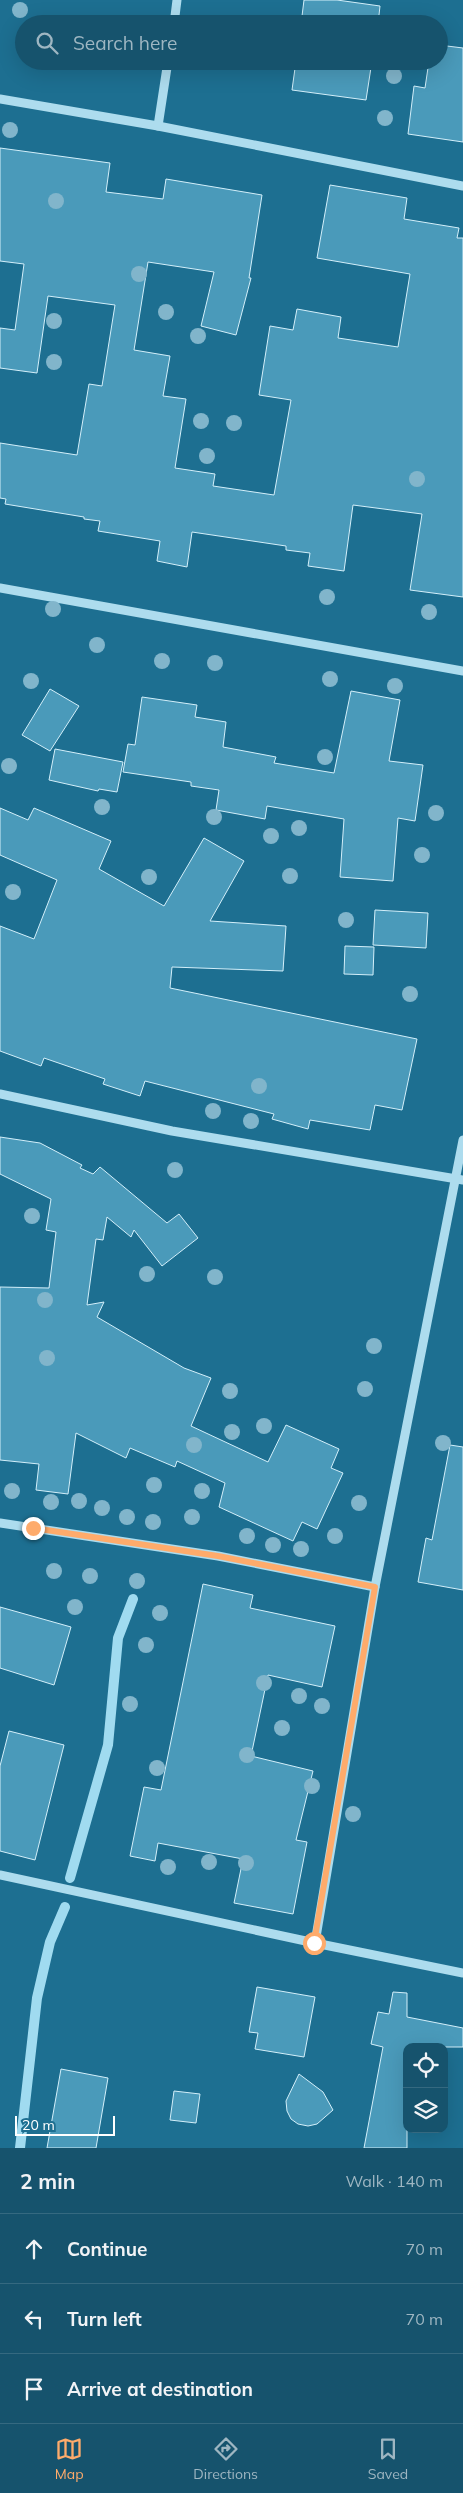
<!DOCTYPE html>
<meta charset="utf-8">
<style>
:root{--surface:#16536d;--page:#235d75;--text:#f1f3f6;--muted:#9eb6c2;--line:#356980;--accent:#feab6b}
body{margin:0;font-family:Mulish,sans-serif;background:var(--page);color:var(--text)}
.controls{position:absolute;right:15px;bottom:15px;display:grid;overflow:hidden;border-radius:10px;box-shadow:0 5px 20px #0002}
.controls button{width:45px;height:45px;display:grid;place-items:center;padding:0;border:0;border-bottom:1px solid var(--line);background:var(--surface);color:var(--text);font:25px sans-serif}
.scale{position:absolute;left:15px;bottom:12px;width:100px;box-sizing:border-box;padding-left:5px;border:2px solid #fff;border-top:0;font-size:14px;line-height:18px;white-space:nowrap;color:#fff;-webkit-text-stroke:4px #1d6f91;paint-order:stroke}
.stop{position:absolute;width:15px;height:15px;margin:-11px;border:4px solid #feab6b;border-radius:50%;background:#fff}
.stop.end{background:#feab6b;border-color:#fff;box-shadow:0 1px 5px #0008}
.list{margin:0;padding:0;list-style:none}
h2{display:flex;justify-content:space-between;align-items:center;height:65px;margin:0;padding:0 20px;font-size:21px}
h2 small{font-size:16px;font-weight:400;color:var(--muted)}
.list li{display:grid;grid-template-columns:32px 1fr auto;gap:15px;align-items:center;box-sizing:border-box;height:70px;padding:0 20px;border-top:1px solid var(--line)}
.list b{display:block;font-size:19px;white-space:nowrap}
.list em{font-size:16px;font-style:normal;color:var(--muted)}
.icon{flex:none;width:28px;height:28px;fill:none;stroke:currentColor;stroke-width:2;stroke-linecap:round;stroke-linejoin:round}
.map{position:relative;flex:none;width:463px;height:2148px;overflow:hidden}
.search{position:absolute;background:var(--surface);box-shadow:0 5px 20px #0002;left:15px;right:15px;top:15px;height:55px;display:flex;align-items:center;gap:12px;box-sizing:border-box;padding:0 18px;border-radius:28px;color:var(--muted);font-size:19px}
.sheet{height:275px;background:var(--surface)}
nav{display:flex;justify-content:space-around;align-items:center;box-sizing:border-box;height:70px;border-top:1px solid var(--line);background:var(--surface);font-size:14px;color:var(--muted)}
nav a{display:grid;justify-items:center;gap:2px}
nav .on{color:var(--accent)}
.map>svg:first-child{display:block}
</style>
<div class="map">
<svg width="463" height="2148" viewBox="0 0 463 2148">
<rect width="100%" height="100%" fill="#1d6f91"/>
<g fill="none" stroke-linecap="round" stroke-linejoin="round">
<!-- stream -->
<g stroke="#a0dbf0" stroke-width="10">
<polyline points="70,1878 108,1745 118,1638 133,1599"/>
<polyline points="20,2148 37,1998 50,1942 65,1907"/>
</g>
</g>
<!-- building -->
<g fill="#4a9aba" stroke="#d3effa">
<polygon points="304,0 337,0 380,6 378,24 301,24"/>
<polygon points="439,45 463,48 463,142 408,134 414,86 425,88 429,61 439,61"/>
<polygon points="296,61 372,61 366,100 292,90"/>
<polygon points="0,148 110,163 106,192 163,199 166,179 262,195 249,278 251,278 236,335 201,326 214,272 148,262 134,350 170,356 163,396 186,399 175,468 215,474 213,486 274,495 291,400 259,395 270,326 293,330 297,309 341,317 338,338 398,347 410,274 317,258 330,185 407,198 404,219 459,228 457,238 463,238 463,597 410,590 422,514 353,505 344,571 308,566 310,553 286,550 286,546 192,532 187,567 157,561 160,541 98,531 100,521 84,519 84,517 5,504 6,499 0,498 0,443 77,455 89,384 102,386 115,305 48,296 37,373 0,368 0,328 15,330 24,264 0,261"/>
<polygon points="50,689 79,706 50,751 22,735"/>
<polygon points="351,691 400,700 389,761 423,765 415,821 398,818 393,881 340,877 344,819 267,806 265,819 216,810 219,790 191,786 191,782 123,772 128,744 135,745 142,697 197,705 195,717 226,722 223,747 276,757 274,763 334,773"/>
<polygon points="55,749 123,762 117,792 99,789 98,791 49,780"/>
<polygon points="0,808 28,820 34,808 111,841 99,869 164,906 204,838 244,861 210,921 286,926 283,971 172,967 170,988 417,1039 402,1110 375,1105 370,1130 310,1120 308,1129 272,1119 274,1114 145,1081 140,1096 103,1084 105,1079 44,1058 41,1066 0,1051 0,926 34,939 57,880 0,855"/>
<polygon points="375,910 428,913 426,948 373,945"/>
<polygon points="345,946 374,947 373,975 344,974"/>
<polygon points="0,1137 40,1143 82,1165 80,1168 93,1174 100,1167 167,1223 179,1214 198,1238 162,1266 134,1230 131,1237 107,1217 103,1240 96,1239 87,1305 104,1302 97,1317 184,1368 211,1378 191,1426 268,1462 286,1425 339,1449 331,1468 343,1473 317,1529 302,1522 293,1541 219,1507 225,1483 177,1461 175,1467 130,1448 126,1458 76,1433 68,1494 36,1490 39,1464 0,1460 0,1287 49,1288 56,1232 46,1230 51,1199 0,1174"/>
<polygon points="450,1445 463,1447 463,1590 418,1582 426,1538 432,1540"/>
<polygon points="203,1584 253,1595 250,1608 335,1626 322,1687 268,1675 251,1756 313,1771 296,1840 307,1842 293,1914 234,1903 243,1859 158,1843 155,1861 130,1856 144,1787 161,1790"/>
<polygon points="0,1607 71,1627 54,1685 0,1668"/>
<polygon points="9,1731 64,1745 35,1860 0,1851 0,1766"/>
<polygon points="257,1987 315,1997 304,2057 255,2049 258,2033 249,2032"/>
<polygon points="393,1992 407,1993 407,2017 463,2028 463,2047 407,2047 407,2148 364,2148 383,2047 371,2044 378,2012 389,2014"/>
<polygon points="61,2069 108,2078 96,2148 47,2148"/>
<polygon points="299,2074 323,2092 333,2110 317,2124 308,2126 298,2124 291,2119 287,2111 286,2101"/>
<polygon points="174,2091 200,2094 196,2123 170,2120"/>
</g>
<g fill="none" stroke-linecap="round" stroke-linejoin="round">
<!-- minor -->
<g stroke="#addcee" stroke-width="9">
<polyline points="174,24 177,0"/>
<polyline points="0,99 158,126 463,186"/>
<polyline points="158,126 168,61"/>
<polyline points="0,588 463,671"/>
<polyline points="0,1094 172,1131 463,1180"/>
<polyline points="0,1523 218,1556 375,1587"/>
<polyline points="0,1875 315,1943 463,1973"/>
<polyline points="315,1943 375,1587 463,1140"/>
</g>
</g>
<!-- trees -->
<g fill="#81b5cb">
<circle cx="20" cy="10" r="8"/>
<circle cx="394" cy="76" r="8"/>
<circle cx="385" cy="118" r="8"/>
<circle cx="10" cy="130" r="8"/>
<circle cx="56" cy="201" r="8"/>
<circle cx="139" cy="274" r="8"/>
<circle cx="166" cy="312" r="8"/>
<circle cx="54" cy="321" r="8"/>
<circle cx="198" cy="336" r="8"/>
<circle cx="54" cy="362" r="8"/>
<circle cx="201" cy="421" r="8"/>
<circle cx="234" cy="423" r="8"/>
<circle cx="207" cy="456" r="8"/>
<circle cx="417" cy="479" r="8"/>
<circle cx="327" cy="597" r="8"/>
<circle cx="53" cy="609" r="8"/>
<circle cx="429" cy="612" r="8"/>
<circle cx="97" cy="645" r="8"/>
<circle cx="162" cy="661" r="8"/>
<circle cx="215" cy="663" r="8"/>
<circle cx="330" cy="679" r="8"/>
<circle cx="31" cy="681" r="8"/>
<circle cx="395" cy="686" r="8"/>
<circle cx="325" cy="757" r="8"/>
<circle cx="9" cy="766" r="8"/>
<circle cx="102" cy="807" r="8"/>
<circle cx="436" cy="813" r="8"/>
<circle cx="214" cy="817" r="8"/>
<circle cx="299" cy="828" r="8"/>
<circle cx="271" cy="836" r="8"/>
<circle cx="422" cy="855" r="8"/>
<circle cx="290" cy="876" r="8"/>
<circle cx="149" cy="877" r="8"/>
<circle cx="13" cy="892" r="8"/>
<circle cx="346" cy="920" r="8"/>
<circle cx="410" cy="994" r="8"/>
<circle cx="259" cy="1086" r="8"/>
<circle cx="213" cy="1111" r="8"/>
<circle cx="251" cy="1121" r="8"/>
<circle cx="175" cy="1170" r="8"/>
<circle cx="32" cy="1216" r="8"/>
<circle cx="147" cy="1274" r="8"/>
<circle cx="215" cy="1277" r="8"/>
<circle cx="45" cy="1300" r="8"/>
<circle cx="374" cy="1346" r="8"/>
<circle cx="47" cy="1358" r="8"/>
<circle cx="365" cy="1389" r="8"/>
<circle cx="230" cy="1391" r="8"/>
<circle cx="264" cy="1426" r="8"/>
<circle cx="232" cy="1432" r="8"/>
<circle cx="443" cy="1443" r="8"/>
<circle cx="194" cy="1445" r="8"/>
<circle cx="154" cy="1485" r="8"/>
<circle cx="12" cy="1491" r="8"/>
<circle cx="202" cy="1491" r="8"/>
<circle cx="79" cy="1501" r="8"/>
<circle cx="51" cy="1502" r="8"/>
<circle cx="359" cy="1503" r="8"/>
<circle cx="102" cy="1508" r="8"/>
<circle cx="127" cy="1517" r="8"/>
<circle cx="192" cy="1517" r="8"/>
<circle cx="153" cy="1522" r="8"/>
<circle cx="247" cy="1536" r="8"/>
<circle cx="335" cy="1536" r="8"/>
<circle cx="273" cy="1545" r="8"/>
<circle cx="301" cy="1549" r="8"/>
<circle cx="54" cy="1571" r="8"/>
<circle cx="90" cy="1576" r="8"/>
<circle cx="137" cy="1581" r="8"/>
<circle cx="75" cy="1607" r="8"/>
<circle cx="160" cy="1613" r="8"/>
<circle cx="146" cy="1645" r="8"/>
<circle cx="264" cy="1683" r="8"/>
<circle cx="299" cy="1696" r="8"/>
<circle cx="130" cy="1704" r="8"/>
<circle cx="322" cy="1706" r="8"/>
<circle cx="282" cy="1728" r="8"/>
<circle cx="247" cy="1755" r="8"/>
<circle cx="157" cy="1768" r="8"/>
<circle cx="312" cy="1786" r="8"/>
<circle cx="353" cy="1814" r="8"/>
<circle cx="209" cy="1862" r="8"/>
<circle cx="246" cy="1863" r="8"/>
<circle cx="168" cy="1867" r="8"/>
</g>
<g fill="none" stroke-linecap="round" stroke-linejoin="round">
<!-- route -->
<polyline stroke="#feab6b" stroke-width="6" points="33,1528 218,1556 375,1587 314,1943"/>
</g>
</svg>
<div class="controls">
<button><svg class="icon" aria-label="locate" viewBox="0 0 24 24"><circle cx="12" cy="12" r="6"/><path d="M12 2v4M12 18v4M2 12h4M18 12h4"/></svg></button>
<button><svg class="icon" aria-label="layers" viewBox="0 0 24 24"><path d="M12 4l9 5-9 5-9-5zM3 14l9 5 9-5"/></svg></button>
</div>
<div class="scale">20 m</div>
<div class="stop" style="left:314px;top:1943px"></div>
<div class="stop end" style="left:33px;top:1528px"></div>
<div class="search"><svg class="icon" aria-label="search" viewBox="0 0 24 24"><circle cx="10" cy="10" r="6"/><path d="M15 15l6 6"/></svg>Search here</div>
</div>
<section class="sheet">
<h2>2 min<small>Walk · 140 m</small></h2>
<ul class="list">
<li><svg class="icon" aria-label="ahead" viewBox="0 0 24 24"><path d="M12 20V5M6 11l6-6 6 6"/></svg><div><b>Continue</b></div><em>70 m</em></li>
<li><svg class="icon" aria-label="left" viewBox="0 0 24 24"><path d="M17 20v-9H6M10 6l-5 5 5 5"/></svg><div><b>Turn left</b></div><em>70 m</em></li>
<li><svg class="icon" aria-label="arrive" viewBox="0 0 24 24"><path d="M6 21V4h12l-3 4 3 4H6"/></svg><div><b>Arrive at destination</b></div></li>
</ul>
</section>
<nav>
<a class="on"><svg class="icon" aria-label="map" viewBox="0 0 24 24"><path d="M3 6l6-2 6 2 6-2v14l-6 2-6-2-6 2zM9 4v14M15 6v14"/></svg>Map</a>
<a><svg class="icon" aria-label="directions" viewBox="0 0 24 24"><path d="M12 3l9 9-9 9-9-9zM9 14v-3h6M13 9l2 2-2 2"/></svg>Directions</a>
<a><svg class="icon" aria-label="saved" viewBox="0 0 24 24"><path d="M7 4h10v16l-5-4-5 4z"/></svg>Saved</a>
</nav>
